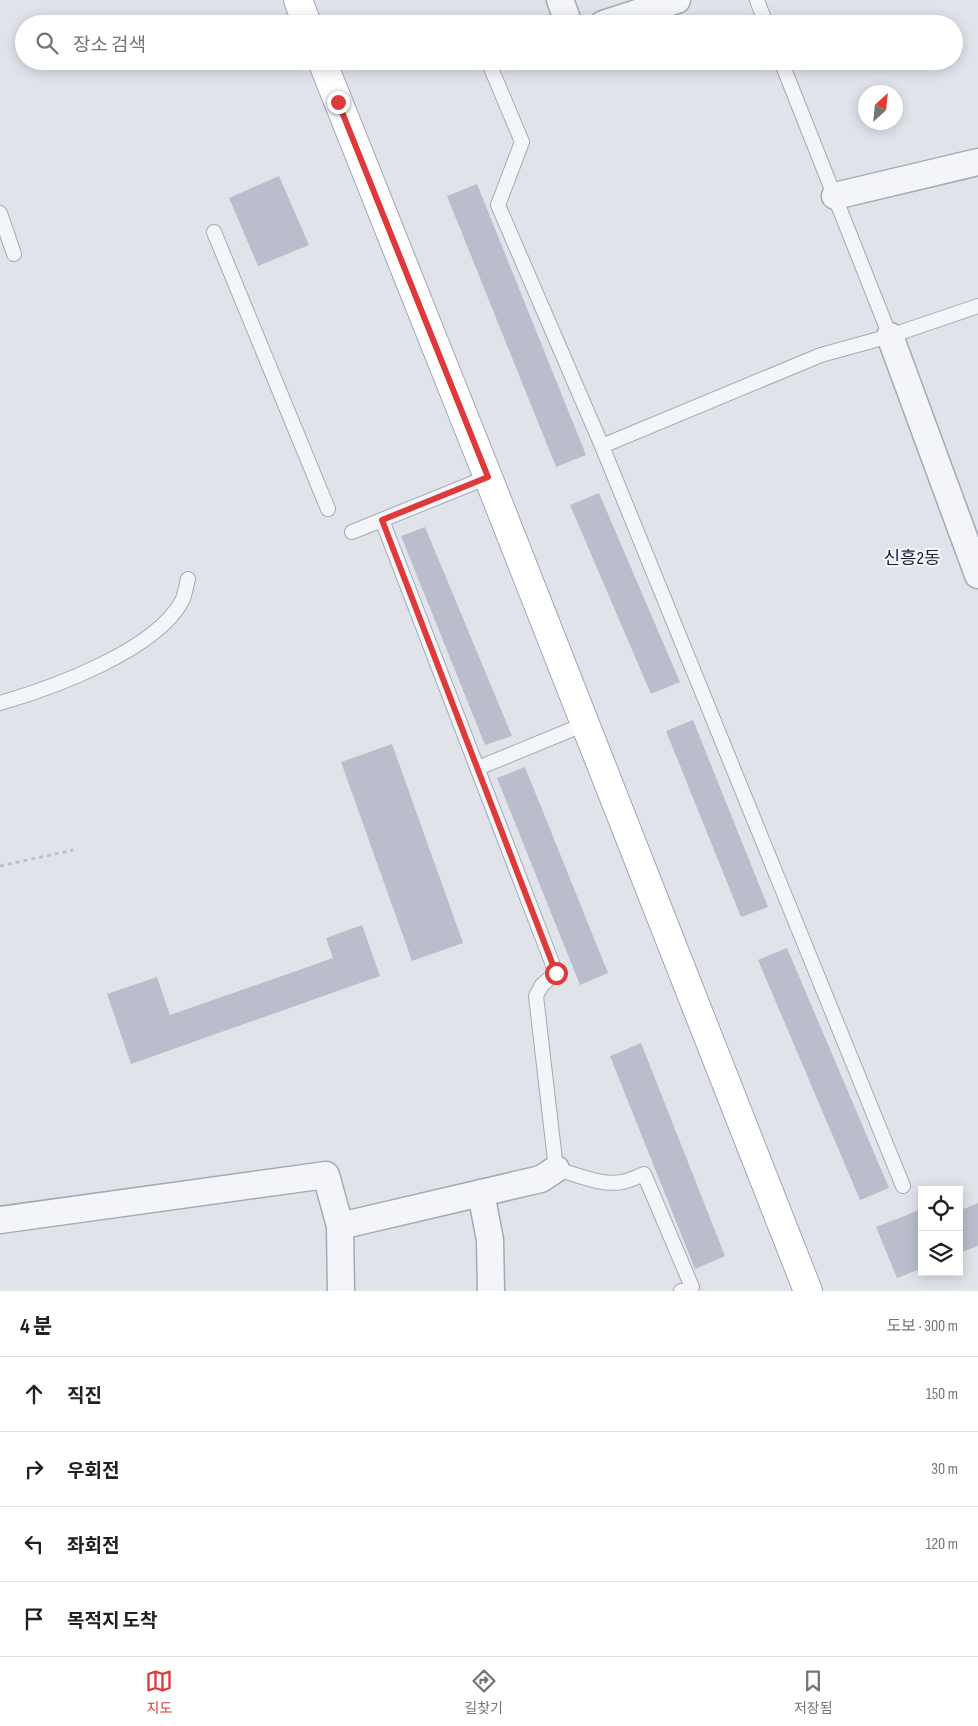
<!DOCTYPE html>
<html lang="ko">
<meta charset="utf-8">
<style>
:root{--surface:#fff;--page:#f2f2f2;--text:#202124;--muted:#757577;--line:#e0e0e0;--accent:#dd3a39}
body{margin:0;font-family:"Sofia Sans Condensed","Noto Sans KR",sans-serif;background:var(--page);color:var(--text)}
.controls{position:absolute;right:15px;bottom:15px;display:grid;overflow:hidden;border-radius:0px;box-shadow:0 2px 12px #0003}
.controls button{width:45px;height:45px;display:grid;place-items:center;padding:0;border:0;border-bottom:1px solid var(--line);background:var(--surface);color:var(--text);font:25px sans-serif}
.compass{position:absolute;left:858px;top:85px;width:45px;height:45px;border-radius:50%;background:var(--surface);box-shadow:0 2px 12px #0003;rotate:27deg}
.stop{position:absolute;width:15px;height:15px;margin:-11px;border:4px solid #dd3a39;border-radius:50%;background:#fff}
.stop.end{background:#dd3a39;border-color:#fff;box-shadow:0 1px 5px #0008}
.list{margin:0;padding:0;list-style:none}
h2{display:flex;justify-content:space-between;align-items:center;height:65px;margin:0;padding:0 20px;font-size:21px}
h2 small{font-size:16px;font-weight:400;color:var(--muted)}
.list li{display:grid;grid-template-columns:32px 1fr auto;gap:15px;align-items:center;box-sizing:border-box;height:75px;padding:0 20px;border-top:1px solid var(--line)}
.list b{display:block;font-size:19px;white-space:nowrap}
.list em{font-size:16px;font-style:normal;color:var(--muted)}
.icon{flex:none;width:28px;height:28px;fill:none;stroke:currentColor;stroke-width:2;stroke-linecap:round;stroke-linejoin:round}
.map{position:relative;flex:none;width:978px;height:1291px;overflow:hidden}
.search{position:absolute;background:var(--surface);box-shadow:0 2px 12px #0003;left:15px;right:15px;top:15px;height:55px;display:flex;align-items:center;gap:12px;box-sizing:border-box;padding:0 18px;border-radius:28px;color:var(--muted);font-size:19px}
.sheet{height:365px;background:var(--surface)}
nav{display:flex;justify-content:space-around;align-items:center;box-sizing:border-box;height:70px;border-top:1px solid var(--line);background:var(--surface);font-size:14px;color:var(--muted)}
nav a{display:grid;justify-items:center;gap:2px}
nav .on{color:var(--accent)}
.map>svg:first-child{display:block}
</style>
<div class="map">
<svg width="978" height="1291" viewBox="0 0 978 1291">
<rect width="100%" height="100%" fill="#e1e3eb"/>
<!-- building -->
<g fill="#babecc">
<polygon points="279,176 309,245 258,266 229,198"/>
<polygon points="477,184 586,455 556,467 447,196"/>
<polygon points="599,493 680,682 651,694 570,505"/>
<polygon points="425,527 512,736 485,745 401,536"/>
<polygon points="693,720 768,907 741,917 666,731"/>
<polygon points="392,744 463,943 412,961 341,762"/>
<polygon points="525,767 608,973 580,985 497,778"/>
<polygon points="362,925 380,976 131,1064 107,994 157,977 170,1015 333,958 326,938"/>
<polygon points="787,948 889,1188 860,1200 758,960"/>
<polygon points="641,1043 725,1256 695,1269 610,1056"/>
<polygon points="959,1197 964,1209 978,1203 978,1246 959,1253"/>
<polygon points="922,1209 922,1268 897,1278 876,1227"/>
</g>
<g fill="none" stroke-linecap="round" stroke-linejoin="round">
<defs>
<g id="service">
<polyline points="757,0 766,24"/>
<polyline points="488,61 522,142 498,205 602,446 903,1186"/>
<polyline points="781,61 890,336 978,306"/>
<polyline points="0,213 14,254"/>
<polyline points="214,232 328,509"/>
<polyline points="602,446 821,355 890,336"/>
<path d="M382,520l174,453 -14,12 -6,11 20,173c20,5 45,17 66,13 7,-1 15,-5 22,-8l48,113 -11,4"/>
<polyline points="352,532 488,477"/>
<path d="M0,703c52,-15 155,-52 182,-102 3,-6 4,-15 6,-22"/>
<polyline points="478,768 585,724"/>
</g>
<g id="minor">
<polyline points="560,0 569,24"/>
<polyline points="603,24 677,0"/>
<polyline points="835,196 978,162"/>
<polyline points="890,336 978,575"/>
<polyline points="481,1193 490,1240 491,1291"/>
<polyline points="0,1220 326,1175 340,1226 341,1291"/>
<polyline points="340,1226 541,1179 556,1169"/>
</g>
<g id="primary">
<polyline points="298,0 307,24"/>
<polyline points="322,61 488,477 808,1291"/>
</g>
</defs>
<!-- service casing -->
<use href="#service" stroke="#a5a9b6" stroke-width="16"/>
<!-- minor casing -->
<use href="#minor" stroke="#a5a9b6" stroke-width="29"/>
<!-- primary casing -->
<use href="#primary" stroke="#9fa5b8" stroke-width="30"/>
<!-- path -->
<polyline stroke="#bfc1ca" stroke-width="3" stroke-dasharray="4 4" stroke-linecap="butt" points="0,866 73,850"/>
<!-- service -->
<use href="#service" stroke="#f4f5f9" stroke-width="14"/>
<!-- minor -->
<use href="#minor" stroke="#f4f5f9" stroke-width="26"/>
<!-- primary -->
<use href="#primary" stroke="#fff" stroke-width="28"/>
</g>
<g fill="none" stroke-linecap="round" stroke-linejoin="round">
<!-- route -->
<polyline stroke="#dd3a39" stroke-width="6" points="338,102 488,477 382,520 556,973"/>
</g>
<g text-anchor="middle" stroke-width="4.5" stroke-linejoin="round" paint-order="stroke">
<!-- neighbourhood labels -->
<g font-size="18" fill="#191e36" stroke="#f1f3f8">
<text x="912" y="564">신흥2동</text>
</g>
</g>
</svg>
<div class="controls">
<button><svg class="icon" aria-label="locate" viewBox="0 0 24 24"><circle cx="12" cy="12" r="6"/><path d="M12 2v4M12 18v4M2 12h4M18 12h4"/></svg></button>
<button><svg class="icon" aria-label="layers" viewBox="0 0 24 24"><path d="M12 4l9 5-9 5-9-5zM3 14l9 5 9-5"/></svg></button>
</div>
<svg class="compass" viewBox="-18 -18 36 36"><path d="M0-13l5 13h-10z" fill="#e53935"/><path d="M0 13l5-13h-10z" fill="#757577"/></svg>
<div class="stop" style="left:556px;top:973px"></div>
<div class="stop end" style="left:338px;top:102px"></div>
<div class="search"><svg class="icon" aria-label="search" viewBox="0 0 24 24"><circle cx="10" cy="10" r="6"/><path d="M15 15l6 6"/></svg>장소 검색</div>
</div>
<section class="sheet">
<h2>4 분<small>도보 · 300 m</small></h2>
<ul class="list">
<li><svg class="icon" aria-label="ahead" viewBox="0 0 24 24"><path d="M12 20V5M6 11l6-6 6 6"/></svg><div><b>직진</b></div><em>150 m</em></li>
<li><svg class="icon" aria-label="right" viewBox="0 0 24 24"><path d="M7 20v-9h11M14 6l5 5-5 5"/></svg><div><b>우회전</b></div><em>30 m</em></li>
<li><svg class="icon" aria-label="left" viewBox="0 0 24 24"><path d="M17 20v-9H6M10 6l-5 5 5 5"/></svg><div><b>좌회전</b></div><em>120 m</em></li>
<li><svg class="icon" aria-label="arrive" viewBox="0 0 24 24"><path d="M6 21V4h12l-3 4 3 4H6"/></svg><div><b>목적지 도착</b></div></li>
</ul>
</section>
<nav>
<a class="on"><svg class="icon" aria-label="map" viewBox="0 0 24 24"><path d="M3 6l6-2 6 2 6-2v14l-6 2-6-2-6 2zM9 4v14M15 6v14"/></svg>지도</a>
<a><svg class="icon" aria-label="directions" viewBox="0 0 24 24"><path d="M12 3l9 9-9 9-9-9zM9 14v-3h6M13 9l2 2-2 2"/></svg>길찾기</a>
<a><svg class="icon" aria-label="saved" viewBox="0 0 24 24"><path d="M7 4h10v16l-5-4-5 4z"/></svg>저장됨</a>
</nav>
